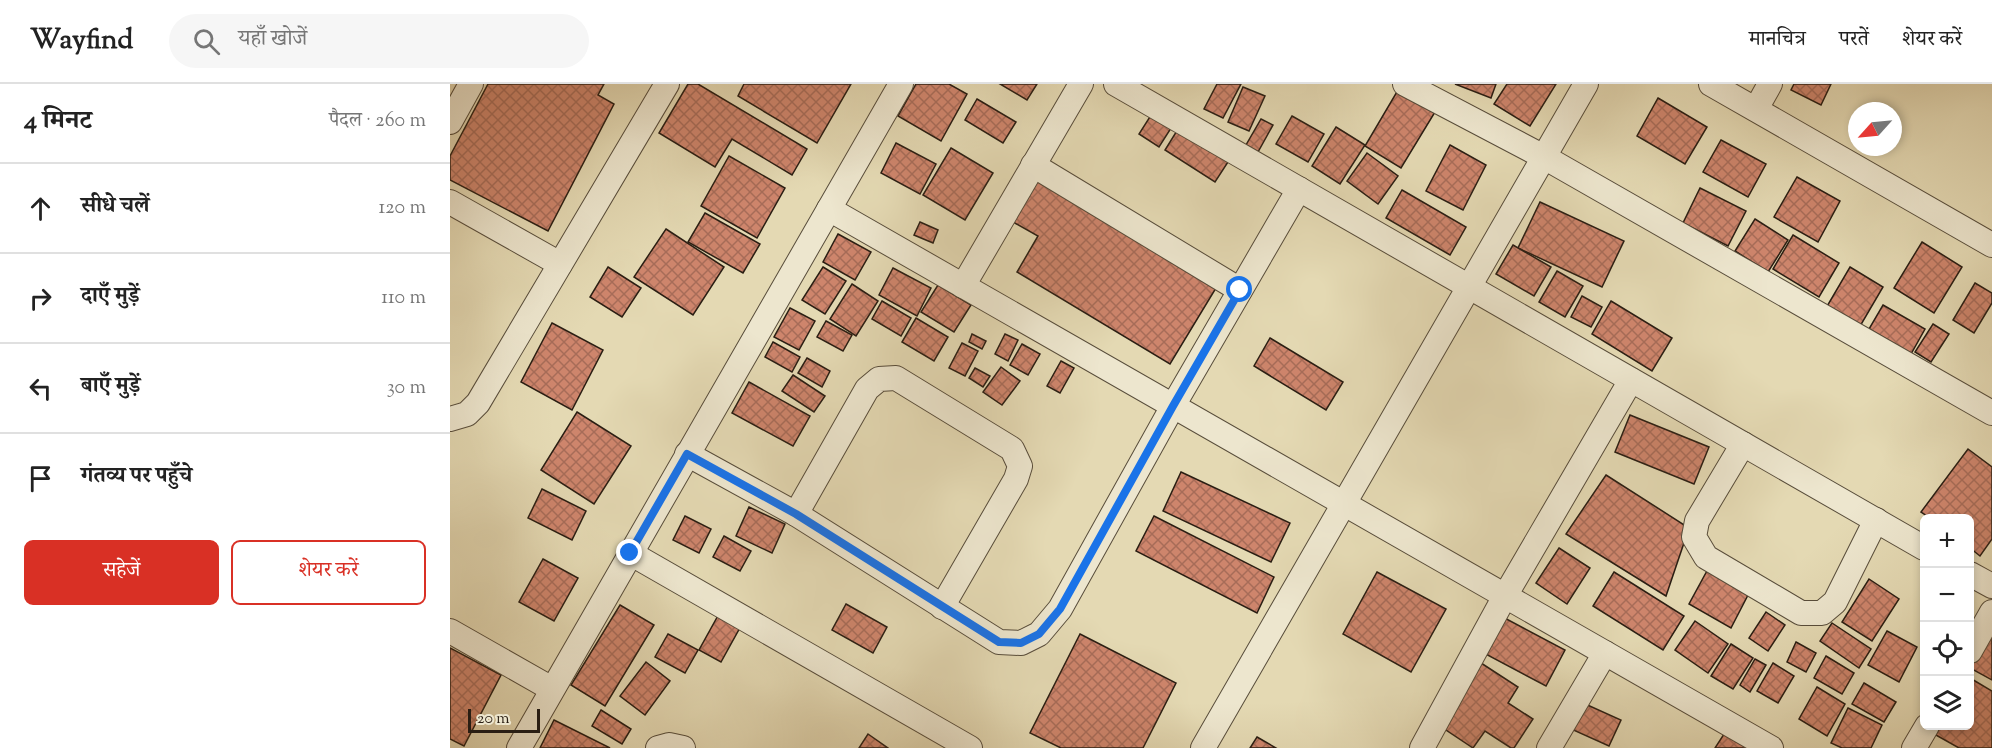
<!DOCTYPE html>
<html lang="hi">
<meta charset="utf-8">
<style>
:root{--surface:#fff;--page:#f6f6f6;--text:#222;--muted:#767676;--line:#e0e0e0;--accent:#d93025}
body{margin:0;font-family:"Sorts Mill Goudy","Noto Serif Devanagari",serif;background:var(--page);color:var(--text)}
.controls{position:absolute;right:18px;bottom:18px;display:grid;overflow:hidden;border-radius:9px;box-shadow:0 3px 9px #0003}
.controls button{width:54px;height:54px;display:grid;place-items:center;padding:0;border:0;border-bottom:2px solid var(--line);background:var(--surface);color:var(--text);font:30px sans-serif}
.compass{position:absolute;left:1398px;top:18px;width:54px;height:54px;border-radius:50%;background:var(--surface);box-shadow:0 3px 9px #0003;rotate:243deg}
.scale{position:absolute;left:18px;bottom:15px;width:72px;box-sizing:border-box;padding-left:6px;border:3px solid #2a1e13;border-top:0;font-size:16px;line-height:21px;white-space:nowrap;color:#2a1e13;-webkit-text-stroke:4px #ede6ce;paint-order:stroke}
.stop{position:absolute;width:18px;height:18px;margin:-14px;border:4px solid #1a73e8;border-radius:50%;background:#fff}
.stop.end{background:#1a73e8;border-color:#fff;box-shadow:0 2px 6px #0008}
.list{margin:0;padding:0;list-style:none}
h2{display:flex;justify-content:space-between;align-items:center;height:78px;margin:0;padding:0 24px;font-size:26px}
h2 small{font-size:20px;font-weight:400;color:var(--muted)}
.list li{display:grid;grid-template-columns:39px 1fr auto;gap:18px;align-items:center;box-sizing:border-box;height:90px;padding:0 24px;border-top:2px solid var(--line)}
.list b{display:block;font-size:22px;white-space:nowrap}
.list em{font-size:20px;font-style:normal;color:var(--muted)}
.actions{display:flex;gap:12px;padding:18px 24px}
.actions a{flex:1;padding:14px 0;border:2px solid var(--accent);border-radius:9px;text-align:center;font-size:21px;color:var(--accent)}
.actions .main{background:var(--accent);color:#fff}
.icon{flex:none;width:33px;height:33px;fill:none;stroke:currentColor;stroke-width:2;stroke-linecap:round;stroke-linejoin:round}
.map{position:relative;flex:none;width:1542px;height:664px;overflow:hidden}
header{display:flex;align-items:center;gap:36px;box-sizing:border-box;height:84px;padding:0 30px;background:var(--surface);border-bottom:2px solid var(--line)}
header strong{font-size:28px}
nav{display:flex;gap:33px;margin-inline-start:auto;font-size:21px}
.search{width:420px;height:54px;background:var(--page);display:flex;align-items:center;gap:15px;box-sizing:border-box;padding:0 21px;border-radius:33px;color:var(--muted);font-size:22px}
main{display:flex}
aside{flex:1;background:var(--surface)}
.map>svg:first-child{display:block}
</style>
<header>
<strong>Wayfind</strong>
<div class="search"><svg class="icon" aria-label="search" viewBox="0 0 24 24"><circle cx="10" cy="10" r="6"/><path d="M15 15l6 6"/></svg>यहाँ खोजें</div>
<nav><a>मानचित्र</a><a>परतें</a><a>शेयर करें</a></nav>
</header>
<main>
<aside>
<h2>4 मिनट<small>पैदल · 260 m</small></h2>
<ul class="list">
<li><svg class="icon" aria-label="ahead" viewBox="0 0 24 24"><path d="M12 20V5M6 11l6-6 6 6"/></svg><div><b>सीधे चलें</b></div><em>120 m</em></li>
<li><svg class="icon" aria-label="right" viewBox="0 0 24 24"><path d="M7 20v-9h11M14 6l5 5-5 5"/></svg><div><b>दाएँ मुड़ें</b></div><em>110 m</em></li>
<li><svg class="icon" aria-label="left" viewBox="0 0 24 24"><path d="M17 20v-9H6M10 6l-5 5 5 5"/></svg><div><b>बाएँ मुड़ें</b></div><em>30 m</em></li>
<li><svg class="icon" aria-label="arrive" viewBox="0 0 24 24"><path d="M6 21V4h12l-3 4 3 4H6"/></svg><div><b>गंतव्य पर पहुँचे</b></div></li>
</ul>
<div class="actions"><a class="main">सहेजें</a><a>शेयर करें</a></div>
</aside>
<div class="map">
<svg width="1542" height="664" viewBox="0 0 1542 664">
<defs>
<pattern id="building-cross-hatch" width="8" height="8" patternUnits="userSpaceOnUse" patternTransform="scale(1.5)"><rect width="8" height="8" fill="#ce856c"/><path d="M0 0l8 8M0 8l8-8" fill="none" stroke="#a76c58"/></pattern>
</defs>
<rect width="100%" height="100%" fill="#e4d9b3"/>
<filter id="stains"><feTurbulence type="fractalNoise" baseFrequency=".00333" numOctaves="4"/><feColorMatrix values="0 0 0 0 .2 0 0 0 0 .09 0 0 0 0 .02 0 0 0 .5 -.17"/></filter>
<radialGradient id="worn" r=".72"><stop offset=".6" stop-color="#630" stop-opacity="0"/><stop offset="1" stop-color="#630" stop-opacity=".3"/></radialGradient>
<!-- building -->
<g fill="url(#building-cross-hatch)" stroke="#2a1e13" stroke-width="1.5">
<polygon points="38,0 154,0 148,11 164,20 98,147 0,96 0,72"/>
<polygon points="238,0 248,0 357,65 342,91 282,55 265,83 209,49"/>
<polygon points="294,0 401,0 367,59 288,12"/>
<polygon points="466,0 499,0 517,10 491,57 448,32"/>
<polygon points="550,0 587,0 577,16"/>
<polygon points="767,0 791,0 773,34 754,25"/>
<polygon points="1005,0 1046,0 1041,14"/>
<polygon points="1057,0 1106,0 1080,42 1044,20"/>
<polygon points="1344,0 1381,0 1371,21 1341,6"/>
<polygon points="793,3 815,12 799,47 778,38"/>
<polygon points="948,6 985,28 951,84 915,62"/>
<polygon points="1208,14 1257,43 1235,80 1187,52"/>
<polygon points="527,15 566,38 553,59 515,36"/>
<polygon points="703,28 723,41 709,63 689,50"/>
<polygon points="842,32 874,50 858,78 826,60"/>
<polygon points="811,35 823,41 808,68 796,61"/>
<polygon points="886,43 915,61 890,100 862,82"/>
<polygon points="728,45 778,78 765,98 715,66"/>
<polygon points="1271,56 1316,80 1298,113 1253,88"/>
<polygon points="446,59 486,80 470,110 431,89"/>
<polygon points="1000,61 1036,81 1013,126 976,107"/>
<polygon points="501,64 543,89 515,136 473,111"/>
<polygon points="917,69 948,92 928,120 897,97"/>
<polygon points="279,72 335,104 307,154 251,122"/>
<polygon points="1347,93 1390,117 1368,158 1324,133"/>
<polygon points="587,97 766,204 720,280 567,188 588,152 563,138"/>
<polygon points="1250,104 1296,127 1278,162 1233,139"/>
<polygon points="952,106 1016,143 1000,171 936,134"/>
<polygon points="1090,118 1174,157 1152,203 1068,164"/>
<polygon points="255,129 310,160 293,189 238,158"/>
<polygon points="1305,135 1338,156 1318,188 1285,167"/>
<polygon points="470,138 488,146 483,159 464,151"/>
<polygon points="216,145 274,183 243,231 184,193"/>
<polygon points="388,150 421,168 405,196 373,178"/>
<polygon points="1343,151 1389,179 1369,213 1323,185"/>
<polygon points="1472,158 1512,183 1484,229 1444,204"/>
<polygon points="1063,161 1101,183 1084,212 1046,190"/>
<polygon points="158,183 191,204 172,233 140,213"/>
<polygon points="373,183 396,197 375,230 352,216"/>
<polygon points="1400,183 1433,203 1409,244 1376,224"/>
<polygon points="443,184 481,204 467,232 429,211"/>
<polygon points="1107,187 1133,202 1115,233 1089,218"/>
<polygon points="1525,199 1542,209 1542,219 1524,249 1503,236"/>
<polygon points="402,200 428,217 406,252 380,235"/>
<polygon points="488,201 521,221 504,248 471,228"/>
<polygon points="1132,212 1152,223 1141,243 1121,233"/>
<polygon points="432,217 461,234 451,252 422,235"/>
<polygon points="1161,217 1222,254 1202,287 1142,250"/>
<polygon points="1433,221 1475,245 1461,270 1419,245"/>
<polygon points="340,224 365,237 349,266 324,253"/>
<polygon points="466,234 498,253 484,277 452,258"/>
<polygon points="376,237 402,251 393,267 367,253"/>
<polygon points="102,239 153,266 122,326 71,298"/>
<polygon points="1483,240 1499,250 1481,278 1465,268"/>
<polygon points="522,250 536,257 532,265 519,258"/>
<polygon points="555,250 568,256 558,277 545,270"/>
<polygon points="820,254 893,298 876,326 804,282"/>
<polygon points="323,258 350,273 342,288 315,273"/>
<polygon points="512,259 528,267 515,292 499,284"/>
<polygon points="572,260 590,270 578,291 560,281"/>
<polygon points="357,274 380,287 372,303 348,289"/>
<polygon points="611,277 624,284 610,309 597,302"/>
<polygon points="551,283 570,297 552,321 533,308"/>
<polygon points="525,284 540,292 533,303 519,294"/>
<polygon points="343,291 375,312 364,328 332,307"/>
<polygon points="299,298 360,332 343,362 282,329"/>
<polygon points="127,328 181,362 144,420 91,386"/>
<polygon points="1180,331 1259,363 1244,400 1165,368"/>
<polygon points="1518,365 1542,383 1542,455 1530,472 1520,464 1520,434 1480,434 1471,428"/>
<polygon points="731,388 840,439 821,478 713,427"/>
<polygon points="1156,391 1239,444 1216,512 1116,450"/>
<polygon points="92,405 136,427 122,456 78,434"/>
<polygon points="299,423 335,440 322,469 286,452"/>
<polygon points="235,432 261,445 249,469 223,456"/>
<polygon points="704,432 824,493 807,529 686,467"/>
<polygon points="274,452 301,467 290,487 263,473"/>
<polygon points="1109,464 1140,484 1117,520 1086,499"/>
<polygon points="93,475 128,494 104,537 69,518"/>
<polygon points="1258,485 1298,511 1281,544 1239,520"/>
<polygon points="927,488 996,525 961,588 893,550"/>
<polygon points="1164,488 1234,532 1213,566 1143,522"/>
<polygon points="1419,495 1449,515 1422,557 1392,538"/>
<polygon points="396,520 437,543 423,569 382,546"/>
<polygon points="170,521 204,541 155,622 121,601"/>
<polygon points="270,528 292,540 271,578 249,566"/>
<polygon points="1316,528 1335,541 1318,567 1299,554"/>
<polygon points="1047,530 1115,566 1096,602 1028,566"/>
<polygon points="1245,537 1278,560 1258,589 1225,566"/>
<polygon points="1382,539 1421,565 1409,584 1370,557"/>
<polygon points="1542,544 1542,596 1520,584"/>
<polygon points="1437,547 1467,563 1449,598 1418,581"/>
<polygon points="218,550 248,566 235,589 205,573"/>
<polygon points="630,550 726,599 693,664 611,664 580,649"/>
<polygon points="1346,558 1366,569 1356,588 1337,578"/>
<polygon points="1281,560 1303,574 1283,605 1261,592"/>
<polygon points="0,564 51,591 14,662 0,655"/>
<polygon points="1376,572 1404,589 1392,610 1364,594"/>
<polygon points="1305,575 1316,581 1300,608 1290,601"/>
<polygon points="196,578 220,597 195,631 170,612"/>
<polygon points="1031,579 1068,603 1058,619 1083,635 1064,664 1061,664 1035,647 1023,664 990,642"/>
<polygon points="1323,579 1344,592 1328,619 1307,607"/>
<polygon points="1520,594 1542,607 1542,664 1509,664 1484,650 1489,642 1520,642"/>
<polygon points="1414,599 1446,618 1434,638 1402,620"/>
<polygon points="1367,603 1395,620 1377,652 1349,635"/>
<polygon points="1133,619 1171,636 1159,662 1121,645"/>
<polygon points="1398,624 1432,641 1421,664 1392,664 1381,659"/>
<polygon points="151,626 181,645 172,660 142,642"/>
<polygon points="104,636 160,664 90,664"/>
<polygon points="1276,647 1303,664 1265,664"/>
<polygon points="418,650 438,664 409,664"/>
<polygon points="807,653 826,664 800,664"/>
</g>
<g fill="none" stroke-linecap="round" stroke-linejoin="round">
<defs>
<g id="street">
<polyline points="666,0 1474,464"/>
<polyline points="955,0 1094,73 1542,329"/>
<polyline points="1261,0 1542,161"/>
<polyline points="1306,25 1320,0"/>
<polyline points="0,38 21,0"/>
<polyline points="583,81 790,206"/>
<polyline points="0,118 110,180"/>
<polyline points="379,125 1321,664"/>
<polyline points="513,202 631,0"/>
<polyline points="0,335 17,330 28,319 217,0"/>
<polyline points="1293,360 1247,437 1244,453 1256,473 1351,529 1372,529 1385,518 1426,436"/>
<polyline points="237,370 346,430 549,558 571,559 589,550 610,525 723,322 849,105"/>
<polyline points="346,430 417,305 429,295 446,294 562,365 570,382 566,395 492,523"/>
<polyline points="180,469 520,664"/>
<polyline points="1520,490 1542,502"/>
<polyline points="0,547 102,605"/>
<polyline points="1520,567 1542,528"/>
<polyline points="69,664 451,0"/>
<polyline points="208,664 219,661 233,664"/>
<polyline points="753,664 1136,0"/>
<polyline points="972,664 1055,512 1181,296"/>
<polyline points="1099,664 1155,569"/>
<polyline points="1464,664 1477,642"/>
</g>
</defs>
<!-- street casing -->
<use href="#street" stroke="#584d3b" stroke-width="26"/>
<!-- street -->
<use href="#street" stroke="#ede6ce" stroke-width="24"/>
</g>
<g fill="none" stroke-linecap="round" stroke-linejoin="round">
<!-- route -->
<polyline stroke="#1a73e8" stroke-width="8" points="180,469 237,370 346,430 549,558 571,559 589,550 610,525 723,322 790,206"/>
</g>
<rect width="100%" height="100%" filter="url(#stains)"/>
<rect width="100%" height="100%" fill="url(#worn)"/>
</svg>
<div class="controls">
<button>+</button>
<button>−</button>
<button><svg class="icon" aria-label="locate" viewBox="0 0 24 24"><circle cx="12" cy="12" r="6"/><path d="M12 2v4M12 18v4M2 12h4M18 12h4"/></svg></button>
<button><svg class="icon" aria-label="layers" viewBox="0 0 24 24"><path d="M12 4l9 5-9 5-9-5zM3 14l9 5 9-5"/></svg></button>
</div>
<svg class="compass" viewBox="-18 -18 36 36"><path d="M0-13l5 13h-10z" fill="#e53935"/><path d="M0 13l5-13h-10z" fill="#767676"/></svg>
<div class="scale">20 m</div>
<div class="stop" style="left:790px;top:206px"></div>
<div class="stop end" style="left:180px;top:469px"></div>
</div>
</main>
